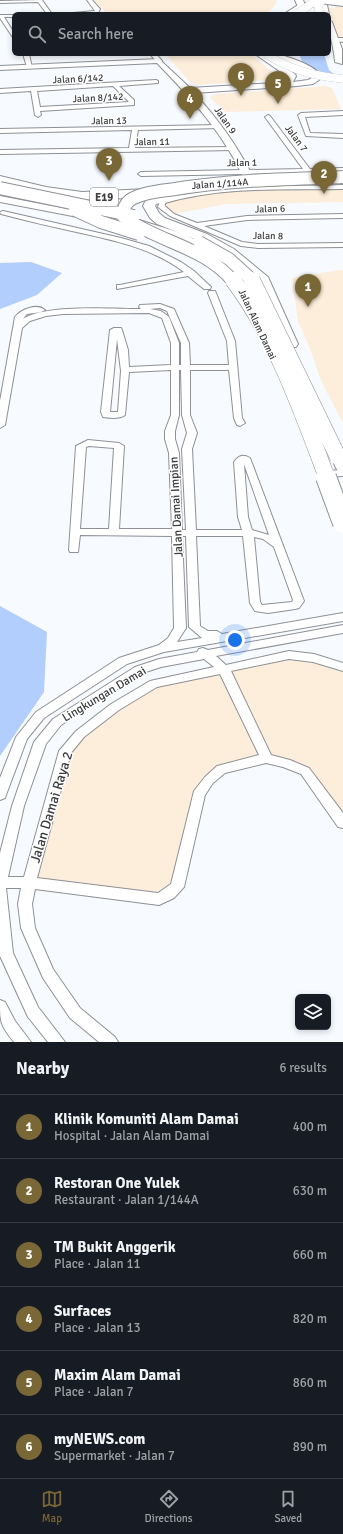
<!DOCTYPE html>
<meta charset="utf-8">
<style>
:root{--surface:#171b24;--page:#20242c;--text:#f1f3f6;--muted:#9ea1a6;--line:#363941;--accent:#7a6736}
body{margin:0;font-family:Signika,sans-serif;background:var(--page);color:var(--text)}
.controls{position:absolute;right:12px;bottom:12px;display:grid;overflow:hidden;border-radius:6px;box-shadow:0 2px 6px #0003}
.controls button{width:36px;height:36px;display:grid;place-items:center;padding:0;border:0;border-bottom:1px solid var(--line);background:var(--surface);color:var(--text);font:20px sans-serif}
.you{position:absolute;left:235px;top:640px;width:14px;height:14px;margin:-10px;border:3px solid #fff;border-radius:50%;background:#1a73e8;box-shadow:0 0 0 6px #1a73e833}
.badge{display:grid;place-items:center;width:26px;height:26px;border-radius:50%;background:var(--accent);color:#fff;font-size:13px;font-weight:700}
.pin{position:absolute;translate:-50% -33px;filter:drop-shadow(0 1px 2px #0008)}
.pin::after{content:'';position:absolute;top:21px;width:14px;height:12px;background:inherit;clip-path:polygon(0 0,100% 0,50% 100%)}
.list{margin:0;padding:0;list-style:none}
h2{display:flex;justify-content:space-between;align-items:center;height:52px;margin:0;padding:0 16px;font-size:17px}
h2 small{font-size:13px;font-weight:400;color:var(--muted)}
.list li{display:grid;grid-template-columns:26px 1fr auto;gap:12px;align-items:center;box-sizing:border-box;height:64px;padding:0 16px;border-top:1px solid var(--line)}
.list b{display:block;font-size:15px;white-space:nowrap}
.list p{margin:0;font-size:13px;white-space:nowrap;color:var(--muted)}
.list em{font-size:13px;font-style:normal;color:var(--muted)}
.icon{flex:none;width:22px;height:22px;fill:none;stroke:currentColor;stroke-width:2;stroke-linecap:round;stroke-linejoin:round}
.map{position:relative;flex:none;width:343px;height:1042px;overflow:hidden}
.search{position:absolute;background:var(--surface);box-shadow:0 2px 6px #0003;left:12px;right:12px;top:12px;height:44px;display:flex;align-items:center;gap:10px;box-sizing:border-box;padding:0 14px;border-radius:6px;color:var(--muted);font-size:15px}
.sheet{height:436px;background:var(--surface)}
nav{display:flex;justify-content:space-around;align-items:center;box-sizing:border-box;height:56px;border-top:1px solid var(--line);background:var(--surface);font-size:11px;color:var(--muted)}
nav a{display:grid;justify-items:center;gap:2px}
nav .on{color:var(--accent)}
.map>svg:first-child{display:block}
</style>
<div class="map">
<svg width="343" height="1042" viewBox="0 0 343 1042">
<rect width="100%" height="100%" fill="#f7faff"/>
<!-- commercial -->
<g fill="#fceeda">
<polygon points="94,0 276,0 277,3 267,14 107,14"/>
<polygon points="339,6 343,6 343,39 338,39 328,8"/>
<polygon points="165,54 252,54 276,76 269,80 200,85 191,83"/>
<polygon points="327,86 332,88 341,109 226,112 210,98 211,96 216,94"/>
<polygon points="343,188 343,202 226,204 174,214 165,209 164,205 168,201 224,191"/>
<polygon points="339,270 343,270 343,423 322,383 311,351 298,321 292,278"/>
<polygon points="291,658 307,659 343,670 343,816 307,768 270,755 206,777 172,884 158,894 34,879 68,753 83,737 117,710 156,687"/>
</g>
<!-- green -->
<g fill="#b1cefc">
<polygon points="299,54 324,54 329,70 334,74 322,76 303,64"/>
<polygon points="31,262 62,273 37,295 0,309 0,263"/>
<polygon points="0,606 47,632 44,692 0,756"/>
</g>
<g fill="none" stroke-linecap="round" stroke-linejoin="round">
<defs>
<g id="street">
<polygon points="42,0 52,14 47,14 38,2 0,3 0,1"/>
<polygon points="87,0 92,0 100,9 98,13 62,14 95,11"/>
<polygon points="0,15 14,15 14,17 4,17 14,33 14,39 0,18"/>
<polygon points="335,38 343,38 343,42 333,41"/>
<polygon points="23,54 29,54 32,68 27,67"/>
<polygon points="150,54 156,54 162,61 161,62 157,62"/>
<path d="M156,80l2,1v2l-39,3 15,14v5l-94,6 1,4 -3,2 -3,-2 -4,-24 -31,2v-4zM113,86l16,16 -89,5 -3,-16z"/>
<polygon points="343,111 343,115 305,117 310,133 343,134 343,138 306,136 298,115 301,113"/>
<polygon points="268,115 270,116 310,169 343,168 343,172 141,176 138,174 141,172 303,169 265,117"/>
<polygon points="219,125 221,126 221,128 138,130 135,148 233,147 236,149 235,150 0,154 0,150 129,148 132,130 0,133 0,129"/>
<path d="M343,185v4c-59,1 -121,-3 -178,14v3l9,8 23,9 50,-7 96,-2v4l-96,2 -43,6 38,16 16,2 85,-1v4l-85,1 -17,-2 -71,-30 -12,-9 2,-6c59,-18 122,-14 183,-16z"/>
<path d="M3,211l118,27 28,8 32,16 13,9 17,16 -1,2h-6l-16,-13 -71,13v-4h3l64,-13c-30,-23 -67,-31 -103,-39 -27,-6 -54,-12 -80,-19l-1,-2z"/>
<path d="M209,291h6l1,2 19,48 7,77 3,5 -5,3 -3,-1 -3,-7 -5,-48h-39v45l7,18 -5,16 4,81h46l-4,-13 -4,-55c5,-7 9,-8 16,-4l54,143 -5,7 -4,1 -27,4 -13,-2 -5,-8 -7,-67h-47l4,90 8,5h9l5,3 121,-21v8l-179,31 -37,12 -83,54 -17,21 -21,56 -1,3 -5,2v-22l16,-41 20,-25 83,-54 40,-13 9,-7 6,-10 -2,-92 -92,-1 -2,17h-8l-1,-2 7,-104 12,-6 31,3 5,3 -5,83h53l-3,-76 -4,-14v-8l6,-16v-45l-42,2 -4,43c-5,4 -16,3 -22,2l-2,-5 9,-82 4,-2h7l1,2 6,20 1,17 42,-2v-22l-9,-25 -13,-5 -86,1 -17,2 -16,5 -8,7 -17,97 -5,3v-27l15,-84c6,-8 22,-14 30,-7l-4,2 -14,2 -4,5c21,-15 90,-10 118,-10l-2,-2 1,-2 20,-1 14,5 15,34 1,22h39l-2,-24 -19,-48zM160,308l7,3 14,32v22h-2v-22l-10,-26 -8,-6 -11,-2zM117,339l4,32 -3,41h-8zM179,370h2l1,45 5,18 -5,16 4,81h-4l-3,-77 -4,-14v-8l4,-16zM89,446l25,2 -5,81h-29l6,-82zM244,464l25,71 -17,-5 -4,-13zM182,536h4l3,91 13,11 -25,4 9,-14zM254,537l9,2 11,8 19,53 -1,2 -30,3 -2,-3z"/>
<polygon points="343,470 343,476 326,477 321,474 326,471"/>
<path d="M343,625v8l-127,23 10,9 63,-14 25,3 29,9v8l-30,-9 -24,-3 -58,12 40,84 19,5 19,8 34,45v15l-5,-1 -37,-53 -18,-7 -17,-4 -41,10 -12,10 -8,12 -21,92 -10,11 -15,7 -124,-16 -3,15 3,24 18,41 27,39 35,29 3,5h-19l-29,-24 -27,-40 -22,-50 -3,-24 3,-16h-15l7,65 25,54 27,35h-17l-20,-25 -28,-61v-103l12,-47 22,-64 19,-23 82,-52 24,-8 38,-7 2,-3 4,-1 5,2zM204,659l10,8 -64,14 -39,23 -35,27 -17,20 -35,126h-16l16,-71 22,-62 15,-19 82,-52 18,-6zM220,674l39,81 -42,11 -12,11 -11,14 -23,93 -13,9 -121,-15 34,-125 13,-16 35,-27 38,-23z"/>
<path d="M0,1000l5,2 10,19 16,21h-17c-14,-17 -14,-20 -14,-42z"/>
</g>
<g id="secondary">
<path d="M310,2l17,3 2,9h-6l-1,-7c-15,-4 -24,7 -38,7l14,-9z"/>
<path d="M329,20l3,2 10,27v15l-7,-2c-1,-15 -6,-27 -6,-42z"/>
<path d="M255,54h9l31,20 1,2 -3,6 15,-2 6,-3c-10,-13 -31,-11 -42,-23 12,0 46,12 50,24l-9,6 -16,2 -103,7c25,27 45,55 61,88l-5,3 -5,-3c-20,-46 -53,-82 -88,-118l-157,7v-4l159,-7 31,29 85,-5 12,-4 1,-2z"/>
<polygon points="0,196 88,213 93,216 88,219 0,202"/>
<polygon points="139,220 184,234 215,250 214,252 206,252 176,238 136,225 134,223 136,221"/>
<polygon points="333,443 338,444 343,454 343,472 338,471 336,468 327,447"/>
</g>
<g id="highway">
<polygon points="295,0 303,0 305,5 304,7 298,7"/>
<polygon points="315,0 343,0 343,6 319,3"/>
<polygon points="0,176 46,187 82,192 148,189 154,193 148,197 82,200 46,195 0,184"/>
<polygon points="191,188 197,192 195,195 156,204 155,206 159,213 165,218 207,234 234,249 268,277 298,344 296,347 286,347 284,344 257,282 224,255 197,240 157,224 150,218 143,206 147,198"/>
</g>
</defs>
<!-- street casing -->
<use href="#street" stroke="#8d9096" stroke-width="2"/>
<!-- secondary casing -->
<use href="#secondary" stroke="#8d9096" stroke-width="2"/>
<!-- highway casing -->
<use href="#highway" stroke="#8d9096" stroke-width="2"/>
<!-- street -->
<use href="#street" fill="#fff" fill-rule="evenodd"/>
<!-- secondary -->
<use href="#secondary" fill="#fff" fill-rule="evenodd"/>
<!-- highway -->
<use href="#highway" fill="#fff" fill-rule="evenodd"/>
<defs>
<g id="secondary-bridge">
<polyline points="297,14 316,0"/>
<polyline points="320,14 318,6 322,0"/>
<path d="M266,54c24,16 49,22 77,25"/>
</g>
<g id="highway-bridge-far2">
<polyline points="0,188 134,216"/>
<polyline points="75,210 101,222 139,234"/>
<polyline points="199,242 229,259 253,281"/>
<path d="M233,281c-28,-33 -70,-38 -105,-61l-5,-4c0,-7 2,-12 7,-16 13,-8 31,-9 45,-11 55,-9 112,-10 168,-12"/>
</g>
<g id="highway-bridge-far1">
<path d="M233,280c42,55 70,134 94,198"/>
<polyline points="252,280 338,457"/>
</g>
<polyline id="highway-bridge" points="326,477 343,523"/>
</defs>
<!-- secondary-bridge casing -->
<use href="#secondary-bridge" stroke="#8d9096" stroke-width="8" stroke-linecap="butt"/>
<!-- highway-bridge-far2 casing -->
<use href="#highway-bridge-far2" stroke="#8d9096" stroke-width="14" stroke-linecap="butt"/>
<!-- highway-bridge-far1 casing -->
<use href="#highway-bridge-far1" stroke="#8d9096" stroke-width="17" stroke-linecap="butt"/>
<!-- highway-bridge casing -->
<use href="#highway-bridge" stroke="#8d9096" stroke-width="22" stroke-linecap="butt"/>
<!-- secondary-bridge -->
<use href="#secondary-bridge" stroke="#fff" stroke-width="8"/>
<!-- highway-bridge-far2 -->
<use href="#highway-bridge-far2" stroke="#fff" stroke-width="12"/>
<!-- highway-bridge-far1 -->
<use href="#highway-bridge-far1" stroke="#fff" stroke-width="16"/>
<!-- highway-bridge -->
<use href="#highway-bridge" stroke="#fff" stroke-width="20"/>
</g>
<g text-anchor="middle" stroke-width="3" stroke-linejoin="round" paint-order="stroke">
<!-- far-street labels -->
<g font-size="10" fill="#3c3d3f" stroke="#fff">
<text transform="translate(78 78) rotate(-3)" y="4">Jalan 6/142</text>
<text transform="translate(98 97) rotate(-3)" y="4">Jalan 8/142</text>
<text transform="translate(109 120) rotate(-1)" y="4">Jalan 13</text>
<text transform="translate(226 120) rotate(55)" y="4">Jalan 9</text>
<text transform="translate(297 138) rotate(54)" y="4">Jalan 7</text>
<text transform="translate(152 141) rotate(-1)" y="4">Jalan 11</text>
<text transform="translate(242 162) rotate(-1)" y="4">Jalan 1</text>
<text transform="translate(220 183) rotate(-4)" y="4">Jalan 1/114A</text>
<text transform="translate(270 208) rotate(-2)" y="4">Jalan 6</text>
<text transform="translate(268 235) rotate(1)" y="4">Jalan 8</text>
<text transform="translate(258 324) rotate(65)" y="4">Jalan Alam Damai</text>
</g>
<!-- shield labels -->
<rect fill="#fff" stroke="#767779" stroke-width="1" x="90" y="188" width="28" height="18" rx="3"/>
<g font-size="11" font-weight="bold" fill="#3c3d3f">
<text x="104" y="201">E19</text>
</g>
<!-- street labels -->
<g font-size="12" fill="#3c3d3f" stroke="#fff">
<text transform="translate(176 507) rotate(-93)" y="4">Jalan Damai Impian</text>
<text transform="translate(104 694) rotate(-31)" y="4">Lingkungan Damai</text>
</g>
<!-- near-street labels -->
<g font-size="14" fill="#3c3d3f" stroke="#fff">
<text transform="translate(51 807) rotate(-73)" y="5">Jalan Damai Raya 2</text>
</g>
</g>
</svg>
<div class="controls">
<button><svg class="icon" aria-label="layers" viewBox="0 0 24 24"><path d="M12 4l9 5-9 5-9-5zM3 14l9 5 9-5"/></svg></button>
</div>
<div class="you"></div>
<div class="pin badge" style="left:308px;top:307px">1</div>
<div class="pin badge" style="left:324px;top:194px">2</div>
<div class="pin badge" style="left:109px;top:181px">3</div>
<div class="pin badge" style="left:190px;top:119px">4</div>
<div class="pin badge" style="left:278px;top:104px">5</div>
<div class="pin badge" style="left:241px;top:96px">6</div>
<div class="search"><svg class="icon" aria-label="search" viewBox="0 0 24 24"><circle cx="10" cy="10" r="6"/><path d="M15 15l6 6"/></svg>Search here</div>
</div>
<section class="sheet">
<h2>Nearby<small>6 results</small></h2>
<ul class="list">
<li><span class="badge">1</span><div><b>Klinik Komuniti Alam Damai</b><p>Hospital · Jalan Alam Damai</p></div><em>400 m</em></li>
<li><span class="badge">2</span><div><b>Restoran One Yulek</b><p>Restaurant · Jalan 1/144A</p></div><em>630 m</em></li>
<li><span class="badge">3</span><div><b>TM Bukit Anggerik</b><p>Place · Jalan 11</p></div><em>660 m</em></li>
<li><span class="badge">4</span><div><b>Surfaces</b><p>Place · Jalan 13</p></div><em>820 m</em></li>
<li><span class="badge">5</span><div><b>Maxim Alam Damai</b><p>Place · Jalan 7</p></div><em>860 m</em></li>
<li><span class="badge">6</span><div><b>myNEWS.com</b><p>Supermarket · Jalan 7</p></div><em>890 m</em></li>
</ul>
</section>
<nav>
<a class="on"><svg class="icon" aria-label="map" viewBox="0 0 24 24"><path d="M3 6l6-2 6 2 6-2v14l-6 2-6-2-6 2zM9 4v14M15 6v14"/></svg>Map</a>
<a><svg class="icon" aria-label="directions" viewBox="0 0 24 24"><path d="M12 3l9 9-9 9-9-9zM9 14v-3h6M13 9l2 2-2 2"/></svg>Directions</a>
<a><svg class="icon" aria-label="saved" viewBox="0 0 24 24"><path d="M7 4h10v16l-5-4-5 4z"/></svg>Saved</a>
</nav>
